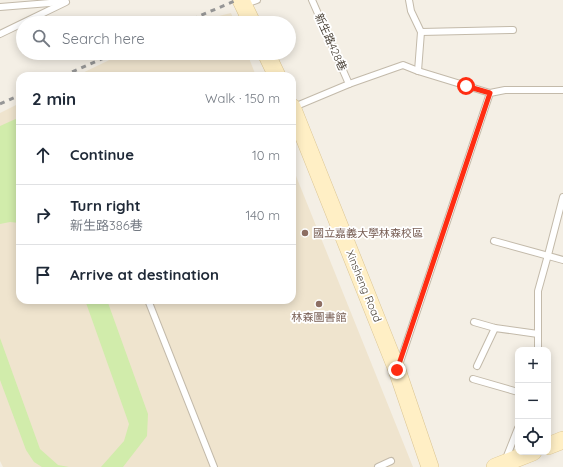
<!DOCTYPE html>
<meta charset="utf-8">
<style>
:root{--surface:#fff;--page:#f6f6f7;--text:#1f2937;--muted:#747a83;--line:#e0e1e3}
body{margin:0;font-family:Quicksand,"Noto Sans TC",sans-serif;background:var(--page);color:var(--text)}
.controls{position:absolute;right:12px;bottom:12px;display:grid;overflow:hidden;border-radius:8px;box-shadow:0 2px 10px #0003}
.controls button{width:36px;height:36px;display:grid;place-items:center;padding:0;border:0;border-bottom:1px solid var(--line);background:var(--surface);color:var(--text);font:20px sans-serif}
.stop{position:absolute;width:12px;height:12px;margin:-9px;border:3px solid #ff2d12;border-radius:50%;background:#fff}
.stop.end{background:#ff2d12;border-color:#fff;box-shadow:0 1px 4px #0008}
.list{margin:0;padding:0;list-style:none}
h2{display:flex;justify-content:space-between;align-items:center;height:52px;margin:0;padding:0 16px;font-size:17px}
h2 small{font-size:13px;font-weight:400;color:var(--muted)}
.list li{display:grid;grid-template-columns:26px 1fr auto;gap:12px;align-items:center;box-sizing:border-box;height:60px;padding:0 16px;border-top:1px solid var(--line)}
.list b{display:block;font-size:15px;white-space:nowrap}
.list p{margin:0;font-size:13px;white-space:nowrap;color:var(--muted)}
.list em{font-size:13px;font-style:normal;color:var(--muted)}
.icon{flex:none;width:22px;height:22px;fill:none;stroke:currentColor;stroke-width:2;stroke-linecap:round;stroke-linejoin:round}
.map{position:relative;flex:none;width:563px;height:467px;overflow:hidden}
.search{position:absolute;background:var(--surface);box-shadow:0 2px 10px #0003;left:16px;top:16px;width:280px;height:44px;display:flex;align-items:center;gap:10px;box-sizing:border-box;padding:0 14px;border-radius:22px;color:var(--muted);font-size:15px}
.panel{position:absolute;background:var(--surface);box-shadow:0 2px 10px #0003;left:16px;top:72px;width:280px;height:232px;border-radius:12px}
.map>svg:first-child{display:block}
</style>
<div class="map">
<svg width="563" height="467" viewBox="0 0 563 467">
<rect width="100%" height="100%" fill="#f4efe5"/>
<!-- education -->
<g fill="#efe4ce">
<polygon points="231,13 235,23 190,23"/>
<polygon points="124,53 247,53 256,76 76,76"/>
<polygon points="20,103 20,300 292,300 292,166 413,467 3,467 0,461 0,113"/>
</g>
<!-- green -->
<g fill="#d1ecab">
<polygon points="20,117 20,202 16,204 20,204 20,223 10,222 0,224 0,126"/>
<polygon points="85,300 107,300 148,414 147,436 123,467 101,467 124,441 129,424"/>
<polygon points="0,338 40,449 58,465 69,467 42,467 34,462 26,450 0,380"/>
</g>
<g fill="none" stroke-linecap="round" stroke-linejoin="round">
<defs>
<g id="lane">
<polyline points="312,0 349,84"/>
<polyline points="409,0 411,11 421,32 418,71 490,93"/>
<polyline points="245,4 257,0"/>
<polyline points="0,7 62,2"/>
<polyline points="421,32 513,30"/>
<polyline points="0,34 66,2"/>
<polyline points="294,107 349,84 403,65 418,71"/>
<polyline points="494,241 563,260"/>
<polyline points="148,300 214,467"/>
<polyline points="474,322 495,328 538,334"/>
<polyline points="538,350 538,291 548,255 563,197"/>
<polyline points="399,365 490,93 505,90 563,90"/>
<polyline points="477,366 495,328"/>
<polyline points="473,379 518,392"/>
<polyline points="505,461 518,428"/>
<polyline points="378,467 391,461"/>
</g>
<g id="secondary">
<polyline points="241,0 252,23"/>
<polyline points="266,53 277,76"/>
<polyline points="292,107 397,370 430,467"/>
<polyline points="548,446 563,440"/>
<polyline points="495,467 533,452"/>
</g>
</defs>
<!-- lane casing -->
<use href="#lane" stroke="#c3baaa" stroke-width="8"/>
<!-- secondary casing -->
<use href="#secondary" stroke="#dbc593" stroke-width="18"/>
<!-- lane -->
<use href="#lane" stroke="#fff" stroke-width="6"/>
<!-- secondary -->
<use href="#secondary" stroke="#ffefc5" stroke-width="17"/>
<!-- rail -->
<g stroke="#969696" stroke-width="3" stroke-dasharray="5 5" stroke-linecap="butt">
<polyline points="183,23 237,0"/>
<polyline points="63,76 115,53"/>
<polyline points="0,104 20,95"/>
</g>
</g>
<g fill="none" stroke-linecap="round" stroke-linejoin="round">
<!-- route -->
<polyline stroke="#ff2d12" stroke-width="5" points="397,370 490,93 466,86"/>
</g>
<!-- markers -->
<g fill="#8d6e63" stroke="#fff" stroke-width="1.5">
<circle cx="305" cy="233" r="4"/>
<circle cx="319" cy="304" r="4"/>
</g>
<g text-anchor="middle" stroke-width="3.5" stroke-linejoin="round" paint-order="stroke">
<!-- street labels -->
<g font-size="11" fill="#473f34" stroke="#fff">
<text transform="translate(331 42) rotate(66)" y="4">新生路428巷</text>
<text transform="translate(364 286) rotate(68)" y="4">Xinsheng Road</text>
</g>
<!-- education labels -->
<g font-size="11" fill="#785e54" stroke="#fff" text-anchor="start">
<text x="313" y="237">國立嘉義大學林森校區</text>
<text x="319" y="321" text-anchor="middle">林森圖書館</text>
</g>
</g>
</svg>
<div class="controls">
<button>+</button>
<button>−</button>
<button><svg class="icon" aria-label="locate" viewBox="0 0 24 24"><circle cx="12" cy="12" r="6"/><path d="M12 2v4M12 18v4M2 12h4M18 12h4"/></svg></button>
</div>
<div class="stop" style="left:466px;top:86px"></div>
<div class="stop end" style="left:397px;top:370px"></div>
<div class="search"><svg class="icon" aria-label="search" viewBox="0 0 24 24"><circle cx="10" cy="10" r="6"/><path d="M15 15l6 6"/></svg>Search here</div>
<section class="panel">
<h2>2 min<small>Walk · 150 m</small></h2>
<ul class="list">
<li><svg class="icon" aria-label="ahead" viewBox="0 0 24 24"><path d="M12 20V5M6 11l6-6 6 6"/></svg><div><b>Continue</b></div><em>10 m</em></li>
<li><svg class="icon" aria-label="right" viewBox="0 0 24 24"><path d="M7 20v-9h11M14 6l5 5-5 5"/></svg><div><b>Turn right</b><p>新生路386巷</p></div><em>140 m</em></li>
<li><svg class="icon" aria-label="arrive" viewBox="0 0 24 24"><path d="M6 21V4h12l-3 4 3 4H6"/></svg><div><b>Arrive at destination</b></div></li>
</ul>
</section>
</div>
